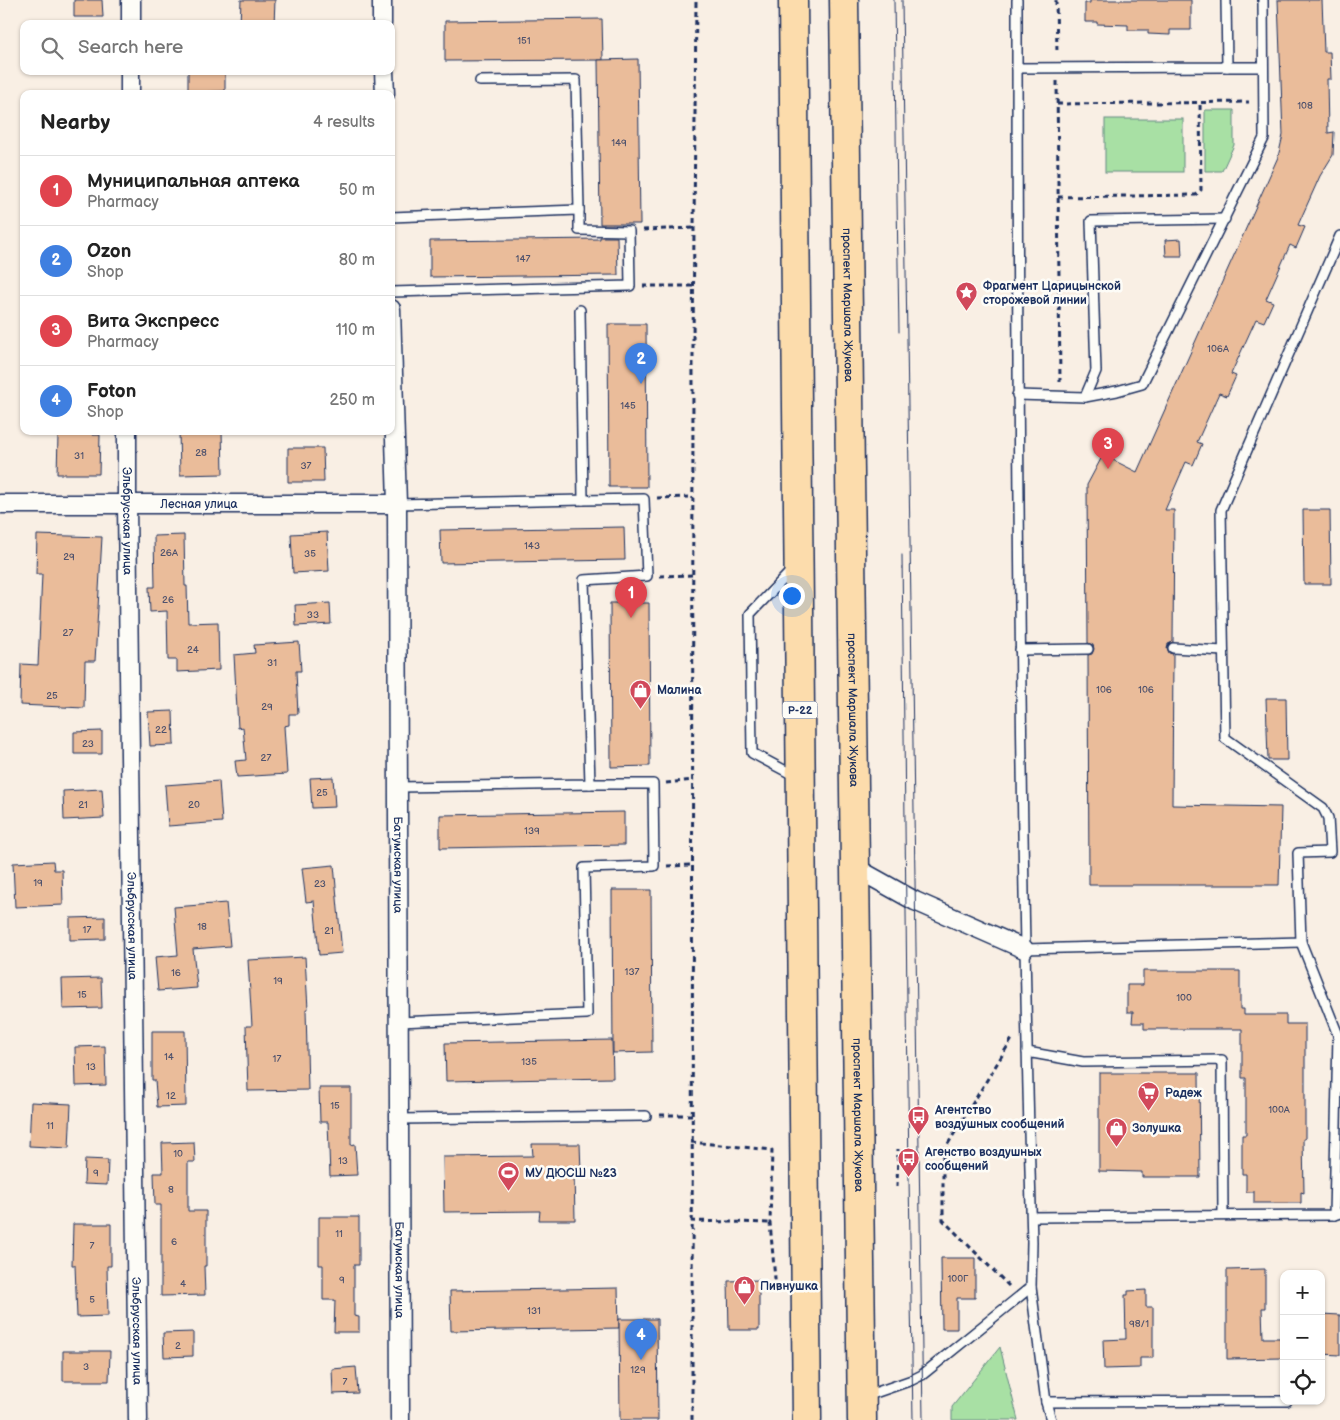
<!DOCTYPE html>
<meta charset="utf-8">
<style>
:root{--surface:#fff;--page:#f2f2f2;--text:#222;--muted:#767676;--line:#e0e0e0;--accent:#b45309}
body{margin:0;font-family:"Balsamiq Sans",sans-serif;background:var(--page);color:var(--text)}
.controls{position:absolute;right:15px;bottom:15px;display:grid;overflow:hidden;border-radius:10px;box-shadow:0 1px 4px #0004}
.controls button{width:45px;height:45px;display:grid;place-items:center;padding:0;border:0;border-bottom:1px solid var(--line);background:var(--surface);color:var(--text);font:25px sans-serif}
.you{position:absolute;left:791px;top:595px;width:18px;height:18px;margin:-12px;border:4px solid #fff;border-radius:50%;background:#1a73e8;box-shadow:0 0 0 8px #1a73e833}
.badge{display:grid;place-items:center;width:32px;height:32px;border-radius:50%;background:var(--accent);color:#fff;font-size:16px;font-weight:700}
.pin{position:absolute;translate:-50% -41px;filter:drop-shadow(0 1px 2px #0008)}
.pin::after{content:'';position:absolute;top:26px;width:18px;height:15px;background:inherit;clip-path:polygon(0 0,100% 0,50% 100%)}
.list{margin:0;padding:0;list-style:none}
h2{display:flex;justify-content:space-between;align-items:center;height:65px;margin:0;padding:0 20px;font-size:21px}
h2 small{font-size:16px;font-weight:400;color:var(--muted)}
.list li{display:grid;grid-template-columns:32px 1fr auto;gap:15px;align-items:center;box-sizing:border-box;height:70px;padding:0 20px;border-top:1px solid var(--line)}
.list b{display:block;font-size:19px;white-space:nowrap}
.list p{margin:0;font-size:16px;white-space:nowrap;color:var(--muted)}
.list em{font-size:16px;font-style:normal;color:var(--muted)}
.icon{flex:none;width:28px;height:28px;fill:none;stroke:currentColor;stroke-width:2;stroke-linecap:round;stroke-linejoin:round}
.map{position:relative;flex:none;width:1340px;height:1420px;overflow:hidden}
.search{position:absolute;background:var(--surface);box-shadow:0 1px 4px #0004;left:20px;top:20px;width:375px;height:55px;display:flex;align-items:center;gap:12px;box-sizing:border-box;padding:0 18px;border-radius:10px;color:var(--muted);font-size:19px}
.panel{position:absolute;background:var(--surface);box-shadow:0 1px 4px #0004;left:20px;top:90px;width:375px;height:345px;border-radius:10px}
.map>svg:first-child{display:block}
</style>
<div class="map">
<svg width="1340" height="1420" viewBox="0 0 1340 1420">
<rect width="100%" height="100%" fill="#f9efe4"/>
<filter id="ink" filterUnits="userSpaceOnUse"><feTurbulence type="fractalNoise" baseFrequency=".02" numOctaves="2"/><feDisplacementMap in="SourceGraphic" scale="10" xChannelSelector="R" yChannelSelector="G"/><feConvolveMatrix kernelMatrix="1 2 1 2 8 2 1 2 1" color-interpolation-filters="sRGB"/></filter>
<g filter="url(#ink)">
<!-- green -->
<g fill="#a8e0a4" stroke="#628881">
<polygon points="1205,110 1234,110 1234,145 1222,171 1205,171"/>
<rect x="1105" y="119" width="78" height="53"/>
<polygon points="1000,1347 1018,1420 952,1420 952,1407"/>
</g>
<!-- building -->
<g fill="#eabc9a" stroke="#1b2f5e">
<polygon points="74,0 102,0 103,17 74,17"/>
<polygon points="241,0 275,0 274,24 240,24"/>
<polygon points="1090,0 1191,0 1191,30 1170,30 1170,35 1148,34 1148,30 1128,30 1128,25 1097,24 1097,22 1085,22 1085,3 1090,3"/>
<polygon points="1278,0 1322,0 1324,52 1330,52 1331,79 1327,79 1328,133 1334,132 1333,155 1320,176 1298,225 1305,227 1296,248 1290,245 1266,299 1273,302 1264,322 1256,319 1231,374 1236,376 1227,396 1219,393 1197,442 1202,444 1193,465 1186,462 1165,510 1174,510 1173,642 1168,644 1167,648 1169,653 1173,654 1172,805 1281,807 1279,885 1089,885 1088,655 1092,654 1094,649 1093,645 1088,643 1087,485 1103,455 1137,472 1278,157 1283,135"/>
<polygon points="602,19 603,60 445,61 445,21"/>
<polygon points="638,59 640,224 600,224 598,60"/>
<polygon points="188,71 225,71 225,91 188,92"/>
<polygon points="600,237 617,237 618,275 430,277 430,241 600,239"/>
<polygon points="1181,239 1182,256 1166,256 1165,240"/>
<polygon points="608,324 646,324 647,487 609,487"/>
<polygon points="74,431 92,431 92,435 100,435 99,474 57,474 58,435 74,435"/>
<polygon points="179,431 222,431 223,474 180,475"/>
<polygon points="288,448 323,448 324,482 288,482"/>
<polygon points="1303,510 1330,510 1331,584 1304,584"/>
<polygon points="624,527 625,560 441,563 440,530"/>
<polygon points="327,532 329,571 293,573 291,534"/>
<polygon points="37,535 102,537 95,661 85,661 84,708 20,705 21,664 38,665 42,574 36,574"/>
<polygon points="184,535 185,586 187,586 188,623 218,622 219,670 177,672 177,660 168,660 167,611 150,612 149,587 155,587 154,536"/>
<polygon points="330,603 331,624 296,626 295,605"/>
<polygon points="610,603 649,603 650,766 611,767"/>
<polygon points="299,642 301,671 296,671 298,714 289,714 289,725 284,726 287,774 237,777 235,761 246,760 243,727 238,728 234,655 255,653 254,645"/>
<polygon points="1266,698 1286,698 1287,760 1268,760"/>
<polygon points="173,711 174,745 150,746 148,712"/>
<polygon points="102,731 102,754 74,754 74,732"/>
<polygon points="333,777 335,807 312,808 310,778"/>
<polygon points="219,781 222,822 168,826 165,785"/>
<polygon points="102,789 104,818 64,820 63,791"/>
<polygon points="624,812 624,845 440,848 440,815"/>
<polygon points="53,861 54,870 62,870 63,905 15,907 13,863"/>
<polygon points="334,865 342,953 319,955 314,901 306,902 302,868"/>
<polygon points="612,890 651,890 652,1052 613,1053"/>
<polygon points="226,903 230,946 193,949 197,988 158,991 155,957 178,955 174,907"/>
<polygon points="105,917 105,939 70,940 70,918"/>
<polygon points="305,957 308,1009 306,1009 308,1090 248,1091 246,1026 252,1026 248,960"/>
<polygon points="1143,971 1240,971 1240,1009 1244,1009 1244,1015 1286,1015 1286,1024 1305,1024 1305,1139 1303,1139 1304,1193 1301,1192 1301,1203 1254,1203 1254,1192 1246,1192 1246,1174 1242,1174 1242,1135 1246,1135 1246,1078 1242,1078 1242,1029 1144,1029 1144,1023 1132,1023 1133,1012 1127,1012 1127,985 1143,985"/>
<polygon points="101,978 102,1008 63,1009 62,979"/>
<polygon points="152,1031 185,1031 186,1106 157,1107 155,1080 152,1080"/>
<polygon points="612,1040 613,1078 446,1081 445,1043"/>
<polygon points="105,1046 106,1085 76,1086 75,1047"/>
<polygon points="1099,1073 1199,1073 1200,1177 1142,1177 1142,1172 1099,1171"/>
<polygon points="319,1088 351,1088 351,1145 355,1144 357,1175 330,1176 328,1122 320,1122"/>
<polygon points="31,1102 71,1104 69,1148 29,1146"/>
<polygon points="194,1142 195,1162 188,1162 188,1211 206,1211 206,1266 204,1266 205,1295 161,1296 161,1205 155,1205 154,1173 163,1173 162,1143"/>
<polygon points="532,1144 580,1144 581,1172 574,1172 575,1220 539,1220 540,1211 444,1212 443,1157 533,1156"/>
<polygon points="85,1159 108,1160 107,1185 84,1184"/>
<polygon points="319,1217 359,1217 359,1265 354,1265 354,1316 359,1317 359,1332 334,1332 335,1300 323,1300 323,1265 319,1265"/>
<polygon points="73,1224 111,1224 111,1266 107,1266 108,1316 77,1317 75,1265 72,1265"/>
<polygon points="941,1258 975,1258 975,1298 957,1298 957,1329 942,1329"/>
<polygon points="1265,1269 1265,1308 1262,1308 1263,1338 1284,1338 1284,1358 1227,1359 1227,1270"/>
<polygon points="759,1280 759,1330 729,1330 728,1281"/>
<polygon points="618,1288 619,1328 451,1331 450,1291"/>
<polygon points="1146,1290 1146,1307 1153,1307 1153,1358 1140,1358 1140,1368 1104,1369 1103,1340 1126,1339 1125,1295 1128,1295 1128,1291"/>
<polygon points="1321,1314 1340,1315 1340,1355 1321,1354"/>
<polygon points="619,1319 657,1319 658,1420 620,1420"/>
<polygon points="193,1332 193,1356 164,1357 163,1333"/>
<polygon points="63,1351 110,1351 109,1381 63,1381"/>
<polygon points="356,1367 358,1393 333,1394 332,1369"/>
</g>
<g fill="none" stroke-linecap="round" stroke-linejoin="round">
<defs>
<g id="service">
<polyline points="1227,67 1263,67"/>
<polyline points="1017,68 1227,67 1226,0"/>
<polyline points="391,217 579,210 576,80 480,81"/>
<polyline points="391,292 630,286 629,231 579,230 579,210"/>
<polyline points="1017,395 1085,397 1117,391 1142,384 1264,138 1263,0"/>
<polyline points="1085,397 1096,371 1091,221 1225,219"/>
<polyline points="397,504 583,500 580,310"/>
<polyline points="793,569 750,614 752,753 797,777"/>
<polyline points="1173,648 1223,651"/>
<polyline points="1020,650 1088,649"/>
<polyline points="398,787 590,784 584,580 647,576 644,499 583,500"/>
<polyline points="1301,942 1338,1035 1334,1215"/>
<polyline points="1024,949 1301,942 1298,853 1330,852 1328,818 1323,808 1225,738 1221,510 1340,236"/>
<polyline points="399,1022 587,1014 584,868 654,866 653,784 590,784"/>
<polyline points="1027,1052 1083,1062 1222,1060 1223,1215"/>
<polyline points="399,1119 646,1116"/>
<polyline points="1032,1217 1334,1215 1340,1213"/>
<polyline points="1031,1287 1046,1402 1287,1401"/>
<path d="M866,1396l46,-16 10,-5 109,-88 1,-45c-12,-414 -15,-828 -15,-1242"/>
<polyline points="1046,1402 1051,1420"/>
</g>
<g id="minor">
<polyline points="382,0 382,24"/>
<polyline points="131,24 131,0"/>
<polyline points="384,71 385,94"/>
<polyline points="130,94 130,71"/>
<path id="s1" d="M391,309l6,195 3,916"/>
<path id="s2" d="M127,431v74l11,915"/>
<path id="s3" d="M0,504h397"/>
<polyline points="854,867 915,901 1024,949"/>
</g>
<g id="trunk">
<polyline points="793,0 807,1420"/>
<path id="s4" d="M844,0l18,1420"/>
</g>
</defs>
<!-- service casing -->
<use href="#service" stroke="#1b2f5e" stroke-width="12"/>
<!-- minor casing -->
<use href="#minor" stroke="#1b2f5e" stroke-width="21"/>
<!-- trunk casing -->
<use href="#trunk" stroke="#1b2f5e" stroke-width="31"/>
<!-- path -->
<g stroke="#1b2f5e" stroke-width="3" stroke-dasharray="5 4" stroke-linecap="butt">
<polyline points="1056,0 1057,54"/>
<polyline points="1057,81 1060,382"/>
<polyline points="1057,104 1249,102"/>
<polyline points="1058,197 1196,195 1201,190 1200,102"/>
<polyline points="643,230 694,228"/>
<polyline points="643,286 694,286"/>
<polyline points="657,498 693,497"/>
<polyline points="660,576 693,575"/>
<polyline points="666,783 694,780"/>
<polyline points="667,866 693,865"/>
<polyline points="660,1115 692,1115"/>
<polyline points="691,1142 772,1150 770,1223 776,1290"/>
<polyline points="897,1187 898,1149"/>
<polyline points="691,1221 770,1223"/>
<polyline points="1009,1286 943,1220 943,1152 1012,1039"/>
<polyline points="692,1420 693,344 696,0"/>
</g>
<!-- service -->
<use href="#service" stroke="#fdfcf7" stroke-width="9"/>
<!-- minor -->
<use href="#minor" stroke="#fdfcf7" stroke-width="18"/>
<!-- trunk -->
<use href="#trunk" stroke="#fcdcac" stroke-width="28"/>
<!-- tram -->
<g stroke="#1b2f5e" stroke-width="1">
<polyline points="894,0 899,332"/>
<polyline points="902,0 923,1420"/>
<polyline points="902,555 909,1178 913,1420"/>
</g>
</g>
</g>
<!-- icons -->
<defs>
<symbol id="sight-pin" viewBox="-11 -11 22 30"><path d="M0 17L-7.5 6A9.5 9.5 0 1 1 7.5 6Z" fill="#d1495b" stroke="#fdfcf7"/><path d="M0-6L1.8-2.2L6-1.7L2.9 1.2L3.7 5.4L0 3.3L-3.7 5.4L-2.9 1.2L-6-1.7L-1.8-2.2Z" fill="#fff"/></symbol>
<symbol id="shop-pin" viewBox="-11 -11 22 30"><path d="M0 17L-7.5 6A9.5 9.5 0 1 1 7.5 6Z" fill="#d1495b" stroke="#fdfcf7"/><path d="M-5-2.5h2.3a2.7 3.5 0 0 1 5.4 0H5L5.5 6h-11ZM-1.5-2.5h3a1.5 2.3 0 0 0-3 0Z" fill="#fff"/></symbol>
<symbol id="supermarket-pin" viewBox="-11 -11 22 30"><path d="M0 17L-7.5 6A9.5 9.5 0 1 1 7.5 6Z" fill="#d1495b" stroke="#fdfcf7"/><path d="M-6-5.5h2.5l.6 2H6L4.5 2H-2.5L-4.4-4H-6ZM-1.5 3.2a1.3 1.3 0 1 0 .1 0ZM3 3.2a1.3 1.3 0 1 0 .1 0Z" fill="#fff"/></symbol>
<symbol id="bus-pin" viewBox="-11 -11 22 30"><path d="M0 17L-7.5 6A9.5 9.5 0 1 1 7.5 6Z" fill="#d1495b" stroke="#fdfcf7"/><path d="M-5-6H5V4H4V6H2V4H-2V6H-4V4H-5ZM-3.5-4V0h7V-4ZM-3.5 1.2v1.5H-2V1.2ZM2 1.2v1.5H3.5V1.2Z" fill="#fff"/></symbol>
<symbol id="stadium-pin" viewBox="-11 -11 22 30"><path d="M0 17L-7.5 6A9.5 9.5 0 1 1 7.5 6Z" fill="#d1495b" stroke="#fdfcf7"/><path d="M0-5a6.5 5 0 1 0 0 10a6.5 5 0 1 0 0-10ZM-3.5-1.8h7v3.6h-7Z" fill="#fff"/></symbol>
</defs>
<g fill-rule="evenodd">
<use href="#sight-pin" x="954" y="280" width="25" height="34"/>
<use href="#shop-pin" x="628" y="678" width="25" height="34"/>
<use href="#supermarket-pin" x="1136" y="1080" width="25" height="34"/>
<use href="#bus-pin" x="906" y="1104" width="25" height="34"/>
<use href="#shop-pin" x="1104" y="1116" width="25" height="34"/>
<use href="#bus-pin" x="896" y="1146" width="25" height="34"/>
<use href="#stadium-pin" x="496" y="1160" width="25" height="34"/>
<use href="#shop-pin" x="732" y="1274" width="25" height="34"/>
</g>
<g text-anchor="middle" stroke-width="5" stroke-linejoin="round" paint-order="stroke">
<!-- number labels -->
<g font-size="10" fill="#4f526d">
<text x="524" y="44">151</text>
<text x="1305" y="109">108</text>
<text x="619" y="146">149</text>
<text x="523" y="262">147</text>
<text x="1218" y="352">106А</text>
<text x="628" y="409">145</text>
<text x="201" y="456">28</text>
<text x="79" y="459">31</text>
<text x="306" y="469">37</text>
<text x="532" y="549">143</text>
<text x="169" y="556">26А</text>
<text x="310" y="557">35</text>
<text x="69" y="560">29</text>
<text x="168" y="603">26</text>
<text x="313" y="618">33</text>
<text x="68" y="636">27</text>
<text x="193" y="653">24</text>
<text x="272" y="666">31</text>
<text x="1104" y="693">106</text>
<text x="1146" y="693">106</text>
<text x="52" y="699">25</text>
<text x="267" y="710">29</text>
<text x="161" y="733">22</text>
<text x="88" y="747">23</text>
<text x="266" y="761">27</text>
<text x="322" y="796">25</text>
<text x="83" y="808">21</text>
<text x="194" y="808">20</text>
<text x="532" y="834">139</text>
<text x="38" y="886">19</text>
<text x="320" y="887">23</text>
<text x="202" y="930">18</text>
<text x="87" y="933">17</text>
<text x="329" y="934">21</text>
<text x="632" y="975">137</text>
<text x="176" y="976">16</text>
<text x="278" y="984">19</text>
<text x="82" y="998">15</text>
<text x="1184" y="1001">100</text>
<text x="169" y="1060">14</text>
<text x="277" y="1062">17</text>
<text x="529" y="1065">135</text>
<text x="91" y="1070">13</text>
<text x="171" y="1099">12</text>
<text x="335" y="1109">15</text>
<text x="1279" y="1113">100А</text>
<text x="50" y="1129">11</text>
<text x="178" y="1157">10</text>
<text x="343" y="1164">13</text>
<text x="96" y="1176">9</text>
<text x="171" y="1193">8</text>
<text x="339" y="1237">11</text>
<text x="174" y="1245">6</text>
<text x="92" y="1249">7</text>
<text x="958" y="1282">100Г</text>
<text x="342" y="1283">9</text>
<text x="183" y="1287">4</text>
<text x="92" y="1303">5</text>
<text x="534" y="1314">131</text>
<text x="1139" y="1327">98/1</text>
<text x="178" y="1349">2</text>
<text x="86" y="1370">3</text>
<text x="638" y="1373">129</text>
<text x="345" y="1385">7</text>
</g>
<!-- shield labels -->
<rect fill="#fdfcf7" stroke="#5f6c8c" stroke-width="1" x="782.5" y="701.5" width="35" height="17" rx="4"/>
<g font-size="11" font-weight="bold" fill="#1b2f5e">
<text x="800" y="714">Р-22</text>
</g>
<!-- poi labels -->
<g font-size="12" font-weight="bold" fill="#1b2f5e" stroke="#fdfcf7" text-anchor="start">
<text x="983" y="290">Фрагмент Царицынской<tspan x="983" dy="14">сторожевой линии</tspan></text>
<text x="657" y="694">Малина</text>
<text x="1165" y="1097">Радеж</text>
<text x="935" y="1114">Агентство<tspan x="935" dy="14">воздушных сообщений</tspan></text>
<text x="1132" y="1132">Золушка</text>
<text x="925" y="1156">Агенство воздушных<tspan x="925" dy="14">сообщений</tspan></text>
<text x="525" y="1177">МУ ДЮСШ №23</text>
<text x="760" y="1290">Пивнушка</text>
</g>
<!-- street labels -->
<g font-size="12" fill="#1b2f5e" stroke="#fdfcf7">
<text dy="4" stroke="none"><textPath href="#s4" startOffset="305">проспект Маршала Жукова</textPath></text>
<text dy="4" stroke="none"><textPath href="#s3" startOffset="199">Лесная улица</textPath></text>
<text dy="4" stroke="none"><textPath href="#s2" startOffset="90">Эльбрусская улица</textPath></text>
<text dy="4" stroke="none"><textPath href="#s4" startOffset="710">проспект Маршала Жукова</textPath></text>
<text dy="4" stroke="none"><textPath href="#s1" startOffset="556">Батумская улица</textPath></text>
<text dy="4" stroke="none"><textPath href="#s2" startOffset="495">Эльбрусская улица</textPath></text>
<text dy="4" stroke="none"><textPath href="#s4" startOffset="1115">проспект Маршала Жукова</textPath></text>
<text dy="4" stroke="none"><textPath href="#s1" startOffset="961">Батумская улица</textPath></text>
<text dy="4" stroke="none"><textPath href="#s2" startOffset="900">Эльбрусская улица</textPath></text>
</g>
</g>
</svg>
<div class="controls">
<button>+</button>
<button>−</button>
<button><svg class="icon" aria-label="locate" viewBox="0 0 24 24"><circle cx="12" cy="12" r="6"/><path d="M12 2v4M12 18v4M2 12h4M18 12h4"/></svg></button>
</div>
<div class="you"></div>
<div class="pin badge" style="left:631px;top:618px;background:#e0444e">1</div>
<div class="pin badge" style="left:641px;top:384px;background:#3f7fe0">2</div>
<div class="pin badge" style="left:1108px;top:469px;background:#e0444e">3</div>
<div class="pin badge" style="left:641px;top:1360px;background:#3f7fe0">4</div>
<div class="search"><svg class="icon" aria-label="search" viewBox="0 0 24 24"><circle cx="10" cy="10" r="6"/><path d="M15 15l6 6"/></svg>Search here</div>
<section class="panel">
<h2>Nearby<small>4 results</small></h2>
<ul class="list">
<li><span class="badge" style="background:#e0444e">1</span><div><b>Муниципальная аптека</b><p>Pharmacy</p></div><em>50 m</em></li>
<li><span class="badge" style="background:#3f7fe0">2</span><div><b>Ozon</b><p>Shop</p></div><em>80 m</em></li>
<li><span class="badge" style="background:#e0444e">3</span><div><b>Вита Экспресс</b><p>Pharmacy</p></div><em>110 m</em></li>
<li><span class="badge" style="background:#3f7fe0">4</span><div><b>Foton</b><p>Shop</p></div><em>250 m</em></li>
</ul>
</section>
</div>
